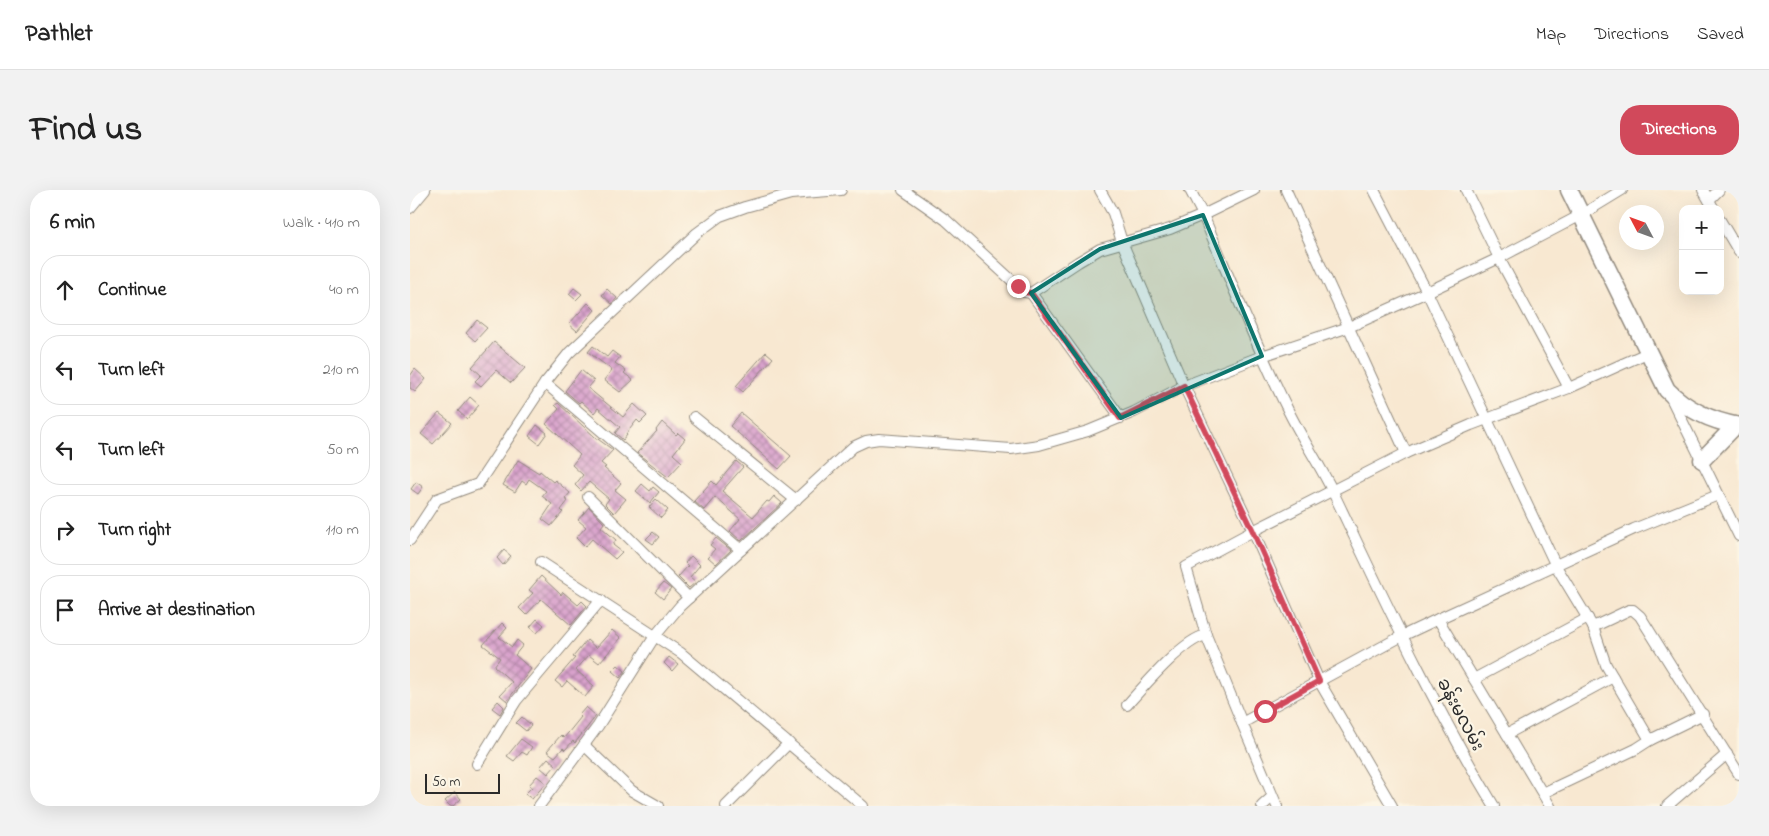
<!DOCTYPE html>
<meta charset="utf-8">
<style>
:root{--surface:#fff;--page:#f2f2f2;--text:#222;--muted:#767676;--line:#e0e0e0;--accent:#d1495b}
body{margin:0;font-family:"Indie Flower","Noto Sans Myanmar",sans-serif;background:var(--page);color:var(--text)}
.controls{position:absolute;right:15px;top:15px;display:grid;overflow:hidden;border-radius:10px;box-shadow:0 5px 20px #0002}
.controls button{width:45px;height:45px;display:grid;place-items:center;padding:0;border:0;border-bottom:1px solid var(--line);background:var(--surface);color:var(--text);font:25px sans-serif}
.compass{position:absolute;left:1209px;top:15px;width:45px;height:45px;border-radius:50%;background:var(--surface);box-shadow:0 5px 20px #0002;rotate:311deg}
.scale{position:absolute;left:15px;bottom:12px;width:75px;box-sizing:border-box;padding-left:5px;border:2px solid #2b2b2b;border-top:0;font-size:14px;line-height:18px;white-space:nowrap;color:#2b2b2b;-webkit-text-stroke:4px #fcf5e5;paint-order:stroke}
.stop{position:absolute;width:15px;height:15px;margin:-11px;border:4px solid #d1495b;border-radius:50%;background:#fff}
.stop.end{background:#d1495b;border-color:#fff;box-shadow:0 1px 5px #0008}
.list{margin:0;padding:0;list-style:none}
h2{display:flex;justify-content:space-between;align-items:center;height:65px;margin:0;padding:0 20px;font-size:21px}
h2 small{font-size:16px;font-weight:400;color:var(--muted)}
.list li{display:grid;grid-template-columns:32px 1fr auto;gap:15px;align-items:center;box-sizing:border-box;height:70px;margin:0 10px 10px;padding:0 10px;border:1px solid var(--line);border-radius:20px}
.list b{display:block;font-size:19px;white-space:nowrap}
.list em{font-size:16px;font-style:normal;color:var(--muted)}
.icon{flex:none;width:28px;height:28px;fill:none;stroke:currentColor;stroke-width:2;stroke-linecap:round;stroke-linejoin:round}
.map{position:relative;flex:none;width:1329px;height:616px;overflow:hidden;border-radius:20px}
header{display:flex;align-items:center;gap:30px;box-sizing:border-box;height:70px;padding:0 25px;background:var(--surface);border-bottom:1px solid var(--line)}
header strong{font-size:24px}
nav{display:flex;gap:28px;margin-inline-start:auto;font-size:18px}
.intro{display:flex;align-items:center;justify-content:space-between;box-sizing:border-box;height:120px;padding:0 30px}
h1{margin:0;font-size:35px}
.button{padding:12px 22px;border-radius:20px;background:var(--accent);color:#fff;font-size:18px;font-weight:700}
main{display:flex;gap:30px;padding:0 30px}
aside{flex:1;background:var(--surface);border-radius:20px;box-shadow:0 5px 20px #0002}
.map>svg:first-child{display:block}
</style>
<header>
<strong>Pathlet</strong>
<nav><a>Map</a><a>Directions</a><a>Saved</a></nav>
</header>
<div class="intro"><h1>Find us</h1><a class="button">Directions</a></div>
<main>
<aside>
<h2>6 min<small>Walk · 410 m</small></h2>
<ul class="list">
<li><svg class="icon" aria-label="ahead" viewBox="0 0 24 24"><path d="M12 20V5M6 11l6-6 6 6"/></svg><div><b>Continue</b></div><em>40 m</em></li>
<li><svg class="icon" aria-label="left" viewBox="0 0 24 24"><path d="M17 20v-9H6M10 6l-5 5 5 5"/></svg><div><b>Turn left</b></div><em>210 m</em></li>
<li><svg class="icon" aria-label="left" viewBox="0 0 24 24"><path d="M17 20v-9H6M10 6l-5 5 5 5"/></svg><div><b>Turn left</b></div><em>50 m</em></li>
<li><svg class="icon" aria-label="right" viewBox="0 0 24 24"><path d="M7 20v-9h11M14 6l5 5-5 5"/></svg><div><b>Turn right</b></div><em>110 m</em></li>
<li><svg class="icon" aria-label="arrive" viewBox="0 0 24 24"><path d="M6 21V4h12l-3 4 3 4H6"/></svg><div><b>Arrive at destination</b></div></li>
</ul>
</aside>
<div class="map">
<svg width="1329" height="616" viewBox="0 0 1329 616">
<defs>
<pattern id="building-cross-hatch" width="8" height="8" patternUnits="userSpaceOnUse" patternTransform="scale(1.25)"><rect width="8" height="8" fill="#d9a2cc"/><path d="M0 0l8 8M0 8l8-8" fill="none" stroke="#b084a6"/></pattern>
</defs>
<rect width="100%" height="100%" fill="#fcf5e5"/>
<filter id="ink" filterUnits="userSpaceOnUse"><feTurbulence type="fractalNoise" baseFrequency=".02" numOctaves="2"/><feDisplacementMap in="SourceGraphic" scale="10" xChannelSelector="R" yChannelSelector="G"/><feConvolveMatrix kernelMatrix="1 2 1 2 8 2 1 2 1" color-interpolation-filters="sRGB"/></filter>
<filter id="wash" filterUnits="userSpaceOnUse"><feTurbulence type="fractalNoise" baseFrequency=".0096" numOctaves="4" result="noise"/><feDisplacementMap in="SourceGraphic" scale="20" xChannelSelector="R" yChannelSelector="G"/><feGaussianBlur stdDeviation="1.12" result="paint"/><feColorMatrix in="noise" values="0 0 0 0 0 0 0 0 0 0 0 0 0 0 0 0 0 1.4 0 .05"/><feComposite in="paint" operator="in"/></filter>
<g filter="url(#wash)">
<rect width="100%" height="100%" fill="#f8e8d1"/>
<g id="blocks">
<!-- building -->
<g fill="url(#building-cross-hatch)">
<polygon points="164,98 172,104 166,110 159,104"/>
<polygon points="197,99 207,108 202,114 192,105"/>
<polygon points="178,113 185,120 167,141 159,134"/>
<polygon points="67,130 77,138 65,151 56,143"/>
<polygon points="84,152 115,178 101,193 86,180 71,196 65,191 71,185 62,177"/>
<polygon points="183,156 197,167 202,161 210,167 205,173 216,181 214,183 223,190 210,202 194,190 202,180 178,162"/>
<polygon points="356,162 363,168 333,202 326,196"/>
<polygon points="5,179 16,189 5,202 0,198 0,186"/>
<polygon points="171,180 184,191 178,198 213,227 224,214 237,226 230,233 227,230 216,244 217,245 213,250 205,243 210,237 188,218 184,223 171,211 169,213 155,201"/>
<polygon points="60,207 69,215 57,229 48,221"/>
<polygon points="148,213 185,247 203,260 191,273 196,277 194,278 211,293 205,300 216,309 204,323 195,314 199,309 179,292 171,301 165,295 173,285 162,275 170,265 136,234 149,219 145,215"/>
<polygon points="29,223 42,233 23,254 11,244"/>
<polygon points="331,223 381,266 369,279 320,236"/>
<polygon points="252,232 266,245 268,243 275,249 263,264 272,272 258,287 227,263 247,241 246,240"/>
<polygon points="127,235 137,243 129,254 119,246"/>
<polygon points="108,270 129,283 130,281 143,292 145,290 160,303 155,309 158,311 151,320 153,322 141,336 132,329 142,314 132,306 136,301 119,289 116,294 112,291 105,302 93,295"/>
<polygon points="326,271 333,277 312,301 343,327 357,311 359,312 364,306 372,313 331,351 320,341 330,329 305,307 294,320 284,311 302,291 306,295"/>
<polygon points="6,292 13,297 8,304 1,299"/>
<polygon points="232,294 240,301 243,297 249,302 240,313 226,301"/>
<polygon points="246,309 258,320 251,328 239,317"/>
<polygon points="179,317 194,333 191,337 206,350 203,355 212,362 205,369 182,349 175,357 166,348 176,337 168,330"/>
<polygon points="243,342 249,347 243,354 236,349"/>
<polygon points="306,348 321,360 306,374 298,367 305,359 300,355"/>
<polygon points="94,360 101,366 93,375 87,368"/>
<polygon points="281,366 290,375 280,387 286,392 279,398 268,387 278,376 275,373"/>
<polygon points="131,386 151,405 153,402 168,415 172,411 177,416 161,435 131,409 116,425 109,418 123,403 119,400"/>
<polygon points="253,393 261,399 253,409 245,402"/>
<polygon points="127,429 134,435 127,443 120,437"/>
<polygon points="92,433 97,438 89,447 102,457 107,450 113,455 105,465 121,479 97,511 90,505 102,492 84,476 90,468 73,455"/>
<polygon points="202,440 211,448 203,457 189,473 179,465 166,480 184,496 175,507 157,491 152,497 145,491 165,468 163,467 177,450 186,458"/>
<polygon points="259,467 268,474 262,481 254,473"/>
<polygon points="208,475 215,481 210,488 202,481"/>
<polygon points="88,511 94,517 90,524 82,518"/>
<polygon points="176,517 186,526 165,553 163,551 155,560 153,558 145,567 137,561 151,545 154,548 171,527 169,525"/>
<polygon points="112,527 121,535 116,541 106,533"/>
<polygon points="111,549 122,557 117,565 112,562 104,571 97,566"/>
<polygon points="138,568 146,575 138,584 130,577"/>
<polygon points="127,586 136,593 122,609 115,604 122,597 119,595"/>
<polygon points="45,602 51,609 43,616 40,616 35,611"/>
</g>
</g>
</g>
<g filter="url(#ink)">
<use href="#blocks" fill-opacity="0" stroke="#928a7e" stroke-width="1"/>
<g fill="none" stroke-linecap="round" stroke-linejoin="round">
<defs>
<g id="street">
<polyline points="493,0 536,30 608,96 615,102 621,103 668,72 690,59 760,39 793,25 780,0"/>
<polyline points="690,0 703,23 712,52 774,196 843,341 909,491 982,616"/>
<path d="M844,0l-51,25c27,64 52,129 83,191 14,30 33,57 47,86 51,107 100,213 161,314"/>
<polyline points="876,0 996,263"/>
<polyline points="964,0 1017,102 1146,376 1183,437 1196,475 1240,550 1226,559 1133,603"/>
<polyline points="1056,0 1089,68 1159,198"/>
<polyline points="1293,0 1304,19"/>
<polyline points="1299,10 1309,0"/>
<polyline points="0,18 15,0"/>
<polyline points="1310,30 1329,62"/>
<polyline points="621,103 711,228"/>
<polyline points="135,193 331,360"/>
<polyline points="1261,208 1329,346"/>
<polyline points="284,227 386,310"/>
<polyline points="178,307 279,408"/>
<polyline points="0,350 27,309 68,294 135,193 159,163 287,43 310,26 335,17 381,4 431,0"/>
<polyline points="131,372 271,463 453,616"/>
<polyline points="1028,429 1140,616"/>
<polyline points="1183,437 1219,420 1223,420 1230,426 1329,584"/>
<polyline points="1064,489 1178,428"/>
<path d="M717,515c17,-19 56,-65 79,-70"/>
<polyline points="832,533 796,445 776,377 843,341 996,263 1061,235 1159,198 1237,163"/>
<polyline points="1097,544 1203,487"/>
<polyline points="1240,550 1293,524"/>
<polyline points="174,555 222,601 248,616"/>
<polyline points="67,574 106,511 191,410"/>
<polyline points="129,616 188,536 245,446 270,416 443,257 456,251 469,249 601,259 629,255 678,241 724,222 774,196 852,166 939,137 1017,102 1089,68 1171,25 1212,0"/>
<polyline points="316,616 379,553"/>
<polyline points="852,616 862,607"/>
<polyline points="867,616 832,533 992,446 1028,429 1224,339 1308,305"/>
<polyline points="1257,616 1317,564"/>
</g>
<g id="primary">
<path d="M1159,0l98,200c20,20 45,31 72,36"/>
<polyline points="1292,270 1326,235"/>
</g>
</defs>
<!-- street casing -->
<use href="#street" stroke="#928a7e" stroke-width="12"/>
<!-- primary casing -->
<use href="#primary" stroke="#928a7e" stroke-width="19"/>
<!-- street -->
<use href="#street" stroke="#fff" stroke-width="10"/>
<!-- primary -->
<use href="#primary" stroke="#fff" stroke-width="16"/>
</g>
</g>
<g fill="none" stroke-linecap="round" stroke-linejoin="round" filter="url(#ink)">
<!-- route -->
<polyline stroke="#d1495b" stroke-width="6" points="608,96 615,102 621,103 710,228 774,196 843,341 909,491 855,521"/>
</g>
<!-- marked area -->
<path fill="#0f766e" fill-opacity="0.2" stroke="#0f766e" stroke-width="4" stroke-linejoin="round" d="M793,25l59,141 -141,62 -90,-125 69,-44z"/>
<g text-anchor="middle" stroke-width="4.5" stroke-linejoin="round" paint-order="stroke">
<!-- street labels -->
<g font-size="18" fill="#2b2b2b" stroke="#fcf5e5">
<text transform="translate(1051 524) rotate(62)" y="6">ခန်းမလမ်း</text>
</g>
</g>
</svg>
<div class="controls">
<button>+</button>
<button>−</button>
</div>
<svg class="compass" viewBox="-18 -18 36 36"><path d="M0-13l5 13h-10z" fill="#e53935"/><path d="M0 13l5-13h-10z" fill="#767676"/></svg>
<div class="scale">50 m</div>
<div class="stop" style="left:855px;top:521px"></div>
<div class="stop end" style="left:608px;top:96px"></div>
</div>
</main>
